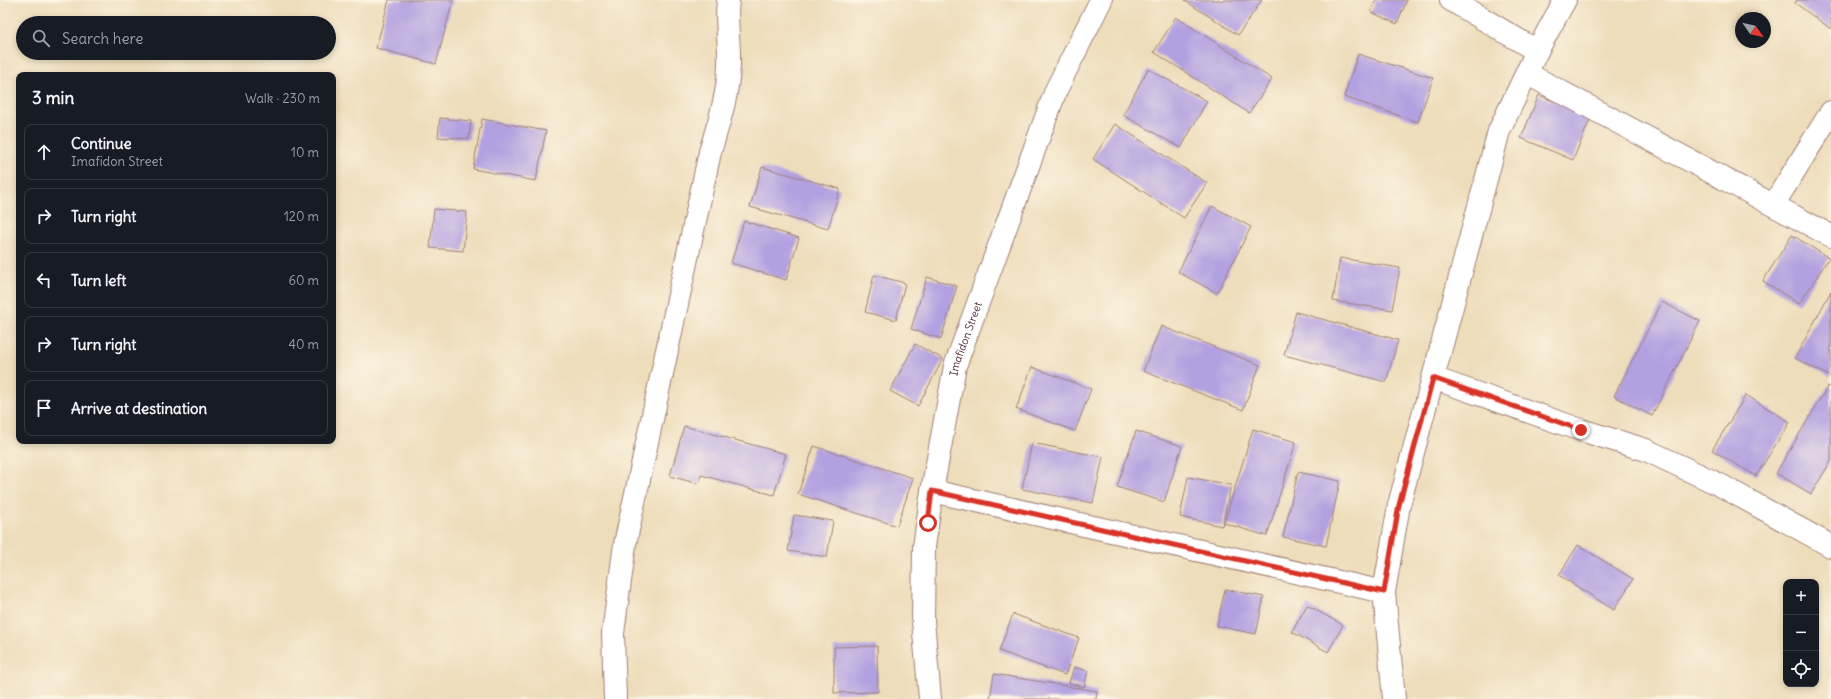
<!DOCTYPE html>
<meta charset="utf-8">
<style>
:root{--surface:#171b24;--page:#242831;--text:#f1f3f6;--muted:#9ea1a6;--line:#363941}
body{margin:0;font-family:Delius,sans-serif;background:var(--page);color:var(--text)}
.controls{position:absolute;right:12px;bottom:12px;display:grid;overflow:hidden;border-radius:8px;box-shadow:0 2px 6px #0003}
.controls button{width:36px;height:36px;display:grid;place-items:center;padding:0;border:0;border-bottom:1px solid var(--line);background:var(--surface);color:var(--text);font:20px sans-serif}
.compass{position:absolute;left:1735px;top:12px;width:36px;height:36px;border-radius:50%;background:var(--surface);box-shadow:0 2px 6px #0003;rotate:124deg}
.stop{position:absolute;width:12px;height:12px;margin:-9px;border:3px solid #d93025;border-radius:50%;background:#fff}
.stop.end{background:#d93025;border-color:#fff;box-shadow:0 1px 4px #0008}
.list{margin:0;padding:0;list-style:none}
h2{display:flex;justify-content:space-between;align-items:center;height:52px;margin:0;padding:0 16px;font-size:17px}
h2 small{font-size:13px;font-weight:400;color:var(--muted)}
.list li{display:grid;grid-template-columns:26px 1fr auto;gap:12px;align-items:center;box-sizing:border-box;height:56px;margin:0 8px 8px;padding:0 8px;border:1px solid var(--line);border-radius:8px}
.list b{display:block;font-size:15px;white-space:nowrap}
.list p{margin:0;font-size:13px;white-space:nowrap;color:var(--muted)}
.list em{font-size:13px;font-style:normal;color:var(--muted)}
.icon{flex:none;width:22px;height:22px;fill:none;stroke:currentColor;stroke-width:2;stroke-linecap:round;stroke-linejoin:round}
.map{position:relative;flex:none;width:1831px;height:699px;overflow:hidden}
.search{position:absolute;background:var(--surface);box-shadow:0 2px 6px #0003;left:16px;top:16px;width:320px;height:44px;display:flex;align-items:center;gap:10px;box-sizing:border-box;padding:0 14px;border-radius:22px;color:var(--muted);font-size:15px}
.panel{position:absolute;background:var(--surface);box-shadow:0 2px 6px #0003;left:16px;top:72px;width:320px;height:372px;border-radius:8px}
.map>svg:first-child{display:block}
</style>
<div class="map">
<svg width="1831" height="699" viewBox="0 0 1831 699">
<rect width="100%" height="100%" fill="#fcf5e5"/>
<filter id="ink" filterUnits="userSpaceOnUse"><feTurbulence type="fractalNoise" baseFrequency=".025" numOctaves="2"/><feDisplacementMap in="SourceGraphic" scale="8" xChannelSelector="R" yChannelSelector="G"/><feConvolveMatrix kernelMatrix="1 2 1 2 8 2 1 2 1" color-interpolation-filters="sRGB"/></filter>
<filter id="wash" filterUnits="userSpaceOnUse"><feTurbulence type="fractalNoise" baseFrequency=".012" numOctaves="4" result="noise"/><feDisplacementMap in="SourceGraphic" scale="16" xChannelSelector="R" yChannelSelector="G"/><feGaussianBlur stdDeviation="0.9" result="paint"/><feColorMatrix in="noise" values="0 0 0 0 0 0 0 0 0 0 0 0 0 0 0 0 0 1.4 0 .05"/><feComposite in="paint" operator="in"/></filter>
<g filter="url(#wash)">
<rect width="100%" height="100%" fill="#edb"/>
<g id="blocks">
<!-- building -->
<g fill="#b2a1e0">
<polygon points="389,0 453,0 436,64 376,48"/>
<polygon points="1184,0 1262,0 1238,35"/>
<polygon points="1376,0 1407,0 1397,24 1371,12"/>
<polygon points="1797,0 1831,0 1831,29 1795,3"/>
<polygon points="1176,17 1272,79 1249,113 1154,52"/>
<polygon points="1358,54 1433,78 1418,122 1344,97"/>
<polygon points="1148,69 1207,101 1181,148 1123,115"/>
<polygon points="1539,95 1591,117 1573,160 1521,138"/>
<polygon points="440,118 471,121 469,139 438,137"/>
<polygon points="482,119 546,131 536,181 473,169"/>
<polygon points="1115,124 1207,183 1184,218 1093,159"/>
<polygon points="762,167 840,189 828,229 750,207"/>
<polygon points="1212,206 1251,227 1217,293 1178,272"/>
<polygon points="434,209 467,212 463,251 430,248"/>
<polygon points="744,221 799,238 786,280 731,263"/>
<polygon points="1792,235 1829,258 1799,304 1763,281"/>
<polygon points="1340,258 1400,268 1392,310 1333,301"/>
<polygon points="874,275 905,283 896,320 865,312"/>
<polygon points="927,277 957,286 941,339 911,329"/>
<polygon points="1831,291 1831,377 1795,358"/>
<polygon points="1662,302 1700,321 1652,416 1614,396"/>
<polygon points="1296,312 1398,340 1386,382 1284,355"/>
<polygon points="1161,326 1260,365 1243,410 1143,371"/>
<polygon points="915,344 943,359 918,406 890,391"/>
<polygon points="1032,367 1091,389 1075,431 1016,409"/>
<polygon points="1828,386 1831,388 1831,461 1811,494 1776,473"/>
<polygon points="1746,395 1790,422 1756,476 1712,450"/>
<polygon points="684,426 786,454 774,495 701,475 699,484 670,476"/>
<polygon points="1253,429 1296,442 1267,536 1224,523"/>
<polygon points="1136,431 1182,446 1164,502 1117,487"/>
<polygon points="1032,443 1103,457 1093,503 1022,489"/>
<polygon points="814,446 913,478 897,526 798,494"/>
<polygon points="1298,472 1340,481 1326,546 1283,537"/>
<polygon points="1188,477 1231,485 1222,526 1180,517"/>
<polygon points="794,515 833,521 827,557 788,551"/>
<polygon points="1578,545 1633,579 1614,610 1559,575"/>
<polygon points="1225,589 1264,597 1256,634 1217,626"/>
<polygon points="1307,605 1343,625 1328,652 1292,632"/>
<polygon points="1013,614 1079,638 1065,675 999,651"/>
<polygon points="877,646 878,692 834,693 834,647"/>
<polygon points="1074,667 1088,671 1084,687 1069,683"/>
<polygon points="994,674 1097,691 1096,699 990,699"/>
</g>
</g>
</g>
<g filter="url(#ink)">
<use href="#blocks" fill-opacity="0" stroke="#9c7e73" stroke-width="1"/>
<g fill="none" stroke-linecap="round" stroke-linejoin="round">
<defs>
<g id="street">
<polyline points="1451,0 1537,51"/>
<polyline points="1526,73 1831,236"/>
<polyline points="1780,194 1831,112"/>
<polyline points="1433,378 1581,430 1646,450 1720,485 1831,546"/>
<polyline points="932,491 1384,592"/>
<path d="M615,699l-2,-66 12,-89 85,-392c9,-30 18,-56 19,-87 1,-22 -4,-43 -1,-65"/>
<path id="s1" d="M930,699l-7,-78 1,-74 8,-56 23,-125 101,-276 45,-90"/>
<polyline points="1394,699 1384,592 1399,505 1499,131 1537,51 1565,0"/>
</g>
</defs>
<!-- street casing -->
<use href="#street" stroke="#9c7e73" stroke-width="24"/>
<!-- street -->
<use href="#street" stroke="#fff" stroke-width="22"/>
</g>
</g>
<g fill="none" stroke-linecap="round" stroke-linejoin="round" filter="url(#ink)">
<!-- route -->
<polyline stroke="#d93025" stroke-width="5" points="928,523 932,491 1384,592 1399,505 1433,378 1581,430"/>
</g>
<g text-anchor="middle" stroke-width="3" stroke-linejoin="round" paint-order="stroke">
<!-- street labels -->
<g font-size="11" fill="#4a1f2b" stroke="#fcf5e5">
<text dy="4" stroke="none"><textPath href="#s1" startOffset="365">Imafidon Street</textPath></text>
</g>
</g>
</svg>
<div class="controls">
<button>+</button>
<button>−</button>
<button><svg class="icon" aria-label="locate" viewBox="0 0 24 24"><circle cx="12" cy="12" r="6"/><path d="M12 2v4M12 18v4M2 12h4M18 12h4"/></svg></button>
</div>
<svg class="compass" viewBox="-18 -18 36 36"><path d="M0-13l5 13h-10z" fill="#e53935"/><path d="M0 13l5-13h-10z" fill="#9ea1a6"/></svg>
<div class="stop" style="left:928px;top:523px"></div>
<div class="stop end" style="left:1581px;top:430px"></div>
<div class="search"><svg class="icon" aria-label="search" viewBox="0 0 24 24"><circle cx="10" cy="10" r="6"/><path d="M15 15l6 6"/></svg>Search here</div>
<section class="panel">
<h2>3 min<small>Walk · 230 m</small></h2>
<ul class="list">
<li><svg class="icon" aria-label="ahead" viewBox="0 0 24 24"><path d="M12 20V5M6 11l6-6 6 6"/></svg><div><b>Continue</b><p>Imafidon Street</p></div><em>10 m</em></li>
<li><svg class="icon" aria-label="right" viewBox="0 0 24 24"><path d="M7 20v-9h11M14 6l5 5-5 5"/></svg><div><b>Turn right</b></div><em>120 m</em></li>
<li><svg class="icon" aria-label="left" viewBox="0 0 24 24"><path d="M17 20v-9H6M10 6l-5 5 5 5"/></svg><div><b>Turn left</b></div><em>60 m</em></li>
<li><svg class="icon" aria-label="right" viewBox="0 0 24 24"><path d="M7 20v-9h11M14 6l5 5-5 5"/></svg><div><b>Turn right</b></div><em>40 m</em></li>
<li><svg class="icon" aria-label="arrive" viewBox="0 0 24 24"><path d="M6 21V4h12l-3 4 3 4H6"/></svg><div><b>Arrive at destination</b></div></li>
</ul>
</section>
</div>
